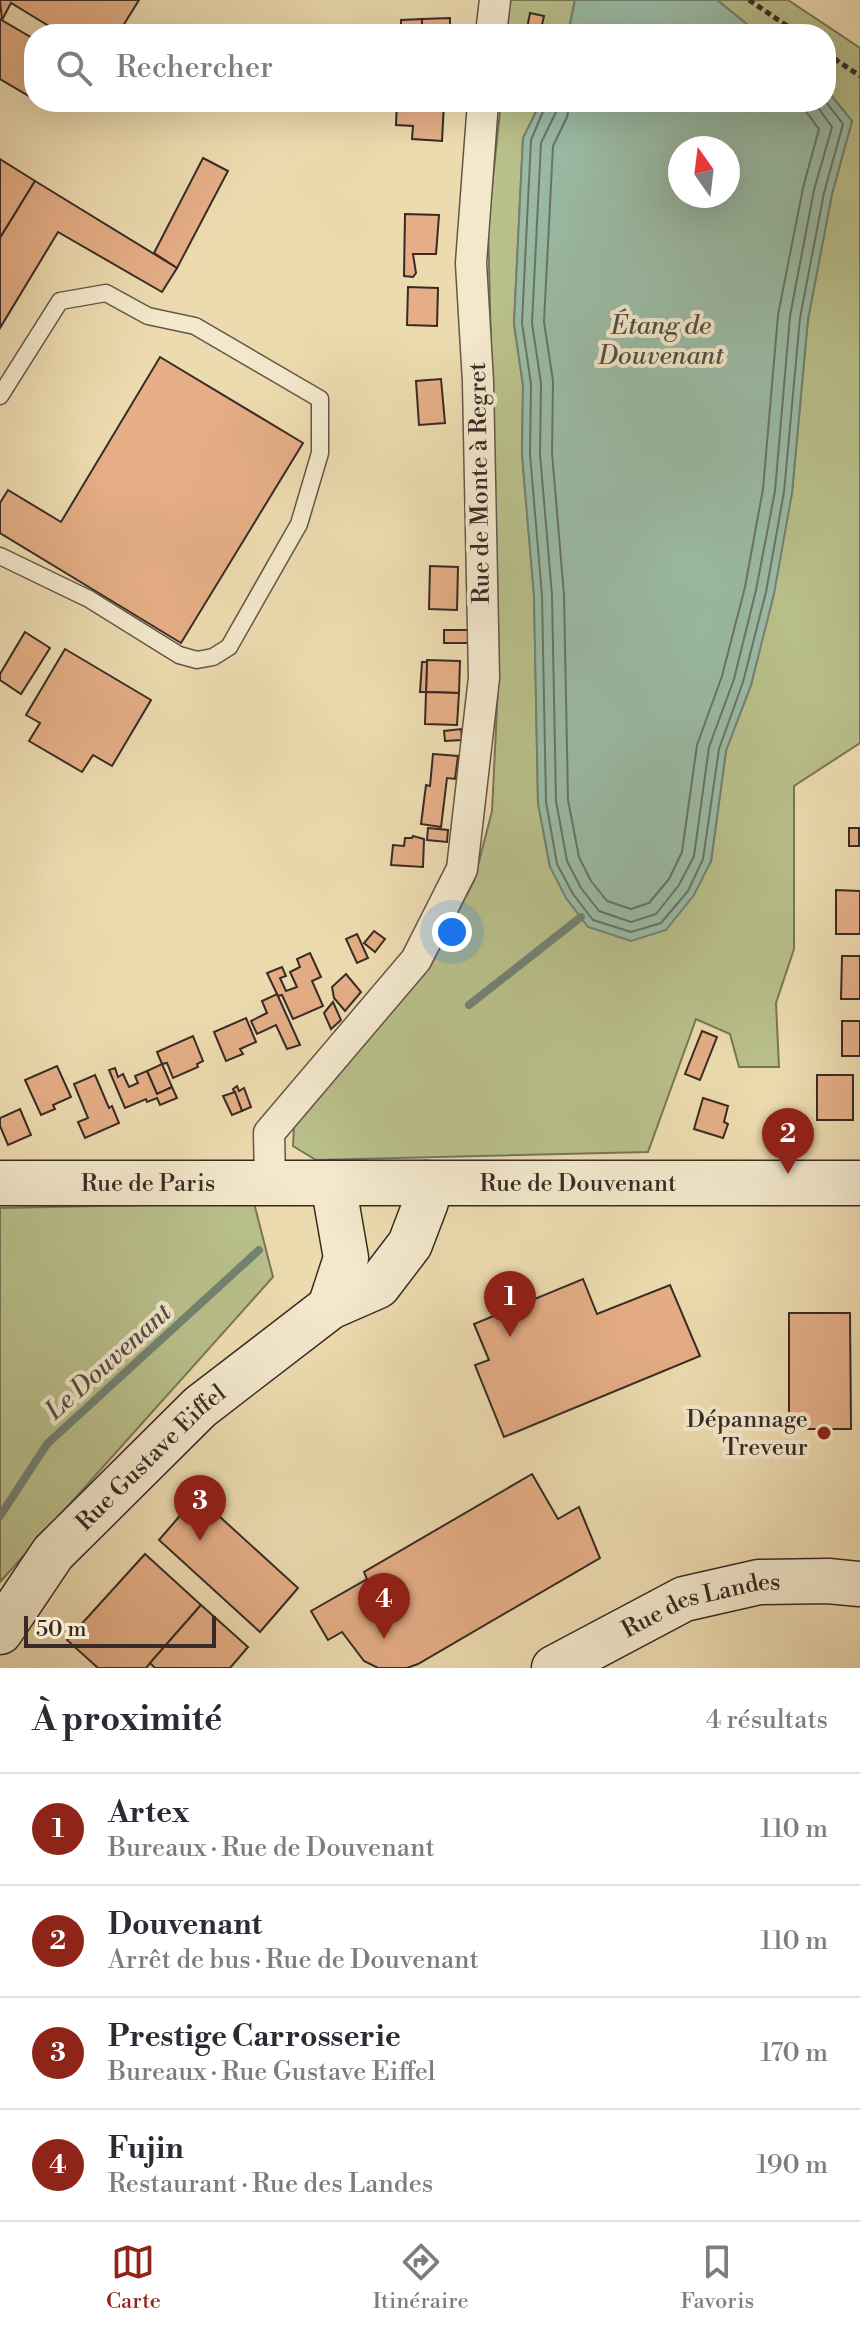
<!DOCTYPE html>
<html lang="fr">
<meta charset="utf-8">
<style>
:root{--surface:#fff;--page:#f2f2f3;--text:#2b2b33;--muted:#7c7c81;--line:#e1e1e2;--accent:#8f2418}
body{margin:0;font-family:"Libre Bodoni",serif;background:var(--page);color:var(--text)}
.compass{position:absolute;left:668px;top:136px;width:72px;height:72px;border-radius:50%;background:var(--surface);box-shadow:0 8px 32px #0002;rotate:346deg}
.scale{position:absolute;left:24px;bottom:20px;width:192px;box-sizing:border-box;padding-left:8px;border:4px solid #382b26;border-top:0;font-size:22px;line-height:28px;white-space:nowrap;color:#382b26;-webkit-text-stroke:6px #f3e8cc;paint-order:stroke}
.you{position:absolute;left:452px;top:932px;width:28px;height:28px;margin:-20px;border:6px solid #fff;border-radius:50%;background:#1a73e8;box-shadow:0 0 0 12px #1a73e833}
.badge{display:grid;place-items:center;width:52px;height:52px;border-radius:50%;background:var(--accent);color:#fff;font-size:26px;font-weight:700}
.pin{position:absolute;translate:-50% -66px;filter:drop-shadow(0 2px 4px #0008)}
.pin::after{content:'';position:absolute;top:42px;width:28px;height:24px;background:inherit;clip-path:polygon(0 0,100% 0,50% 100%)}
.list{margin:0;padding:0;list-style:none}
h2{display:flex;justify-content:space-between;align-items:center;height:104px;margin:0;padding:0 32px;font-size:34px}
h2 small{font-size:26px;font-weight:400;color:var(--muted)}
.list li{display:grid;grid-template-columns:52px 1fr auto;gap:24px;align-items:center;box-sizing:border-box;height:112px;padding:0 32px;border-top:2px solid var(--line)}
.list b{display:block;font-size:30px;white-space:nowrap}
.list p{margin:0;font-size:26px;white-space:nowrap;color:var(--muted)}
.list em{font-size:26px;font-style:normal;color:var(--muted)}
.icon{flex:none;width:44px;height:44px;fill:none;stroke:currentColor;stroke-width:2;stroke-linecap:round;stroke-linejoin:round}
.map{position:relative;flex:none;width:860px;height:1668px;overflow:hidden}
.search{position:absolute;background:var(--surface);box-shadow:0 8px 32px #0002;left:24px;right:24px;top:24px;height:88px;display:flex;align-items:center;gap:20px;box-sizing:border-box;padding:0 28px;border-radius:32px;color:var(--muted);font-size:30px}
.sheet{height:552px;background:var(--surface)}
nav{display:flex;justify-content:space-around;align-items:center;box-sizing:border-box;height:112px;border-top:2px solid var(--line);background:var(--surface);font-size:22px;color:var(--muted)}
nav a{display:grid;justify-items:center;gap:4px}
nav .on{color:var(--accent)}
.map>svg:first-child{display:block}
</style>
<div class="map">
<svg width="860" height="1668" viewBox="0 0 860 1668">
<rect width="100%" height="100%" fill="#eddbb0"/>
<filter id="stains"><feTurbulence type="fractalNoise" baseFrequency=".0025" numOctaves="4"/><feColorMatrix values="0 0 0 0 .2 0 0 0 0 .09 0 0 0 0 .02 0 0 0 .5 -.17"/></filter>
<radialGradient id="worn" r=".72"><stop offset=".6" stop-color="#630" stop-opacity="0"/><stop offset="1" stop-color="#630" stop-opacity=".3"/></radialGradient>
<!-- green -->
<g fill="#b9c08b" stroke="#787658" stroke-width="2">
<polygon points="509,0 575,0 568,34 506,34"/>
<polygon points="717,0 788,0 860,48 860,743 794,786 794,949 776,1003 779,1067 739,1067 730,1034 696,1019 648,1152 316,1160 293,1146 294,1127 430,967 474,881 492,811 499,666 488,225 501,102 541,102 523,138 514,324 523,385 522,454 534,596 538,803 550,867 711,862 726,750 751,685 792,493 808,319 832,194 852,121 826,89 826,34 759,34"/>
<polygon points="254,1203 273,1277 0,1582 0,1208"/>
</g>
<!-- water -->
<g fill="#9abca6" stroke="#738273" stroke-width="2" fill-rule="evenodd">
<polygon points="575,0 717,0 759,34 568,34"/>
<path d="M826,89l26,32 -20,73 -24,125 -16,174 -18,101 -23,91 -25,66 -15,110 -17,34 -28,35 -35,11 -43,-14 -22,-29 -16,-31 -12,-64 -4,-207 -12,-142 1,-69 -9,-61 9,-186 18,-36h285zM680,148h48v48h-48z"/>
</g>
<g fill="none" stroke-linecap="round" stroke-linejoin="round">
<!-- shore -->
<g stroke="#697466" stroke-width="2">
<polyline points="547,102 531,140 522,323 531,384 530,454 542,596 546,802 557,864 573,894 593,920 631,932 661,923 688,891 703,859 719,749 743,682 766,592 784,492 800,318 824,193 843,124 826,102"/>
<polyline points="558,102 556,112 541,143 532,323 541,383 540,454 552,595 556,801 567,861 581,888 599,911 631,922 656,914 679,885 694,856 709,747 734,679 756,590 775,491 790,316 814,190 832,127 814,102"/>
<polyline points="570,102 567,117 553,146 544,322 553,381 552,453 564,595 568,800 579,857 591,881 607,901 631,909 649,903 669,879 682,852 697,745 722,676 745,587 763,489 778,315 803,188 819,129 799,102"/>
</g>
<!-- stream -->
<g stroke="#738273" stroke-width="8">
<polyline points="469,1005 581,917"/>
<polyline points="0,1516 47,1444 259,1250"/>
</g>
</g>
<!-- building -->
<g fill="#e5ae86" stroke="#382b26" stroke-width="2">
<polygon points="0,0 139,0 118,34 62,34 11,3 2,20"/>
<polygon points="530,13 544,16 540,34 526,34"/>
<polygon points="450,18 450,34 422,34 422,19"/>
<polygon points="0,19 34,39 34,99 0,79"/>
<polygon points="422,19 422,34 401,34 401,20"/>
<polygon points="397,102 444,102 442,141 412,139 413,126 396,125"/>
<polygon points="203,158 228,171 177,268 154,253"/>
<polygon points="0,159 35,181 0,238"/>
<polygon points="35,181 177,268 162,292 58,232 0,328 0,238"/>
<polygon points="405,214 439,215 436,254 413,254 416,273 413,277 404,276"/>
<polygon points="408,287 438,288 437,326 407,325"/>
<polygon points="160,357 303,443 181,643 0,533 0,503 8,490 61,522"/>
<polygon points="441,379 445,423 419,425 416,381"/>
<polygon points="430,566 458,567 457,610 429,609"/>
<rect x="444" y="630" width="24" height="13"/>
<polygon points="25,632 50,648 21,694 0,680 0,674"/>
<polygon points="65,649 151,700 112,766 93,755 82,772 29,741 40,723 26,715"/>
<polygon points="427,660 460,661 459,693 426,692"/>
<polygon points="422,662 427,662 426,692 420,692"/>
<polygon points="426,692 459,693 457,725 425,724"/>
<polygon points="461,729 462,740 445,741 444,731"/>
<polygon points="433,754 458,756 455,779 447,778 441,827 421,824 426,785 430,786"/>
<polygon points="428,828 448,830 447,842 427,840"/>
<rect x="849" y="828" width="10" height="18"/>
<polygon points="413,836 424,839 423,867 391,865 393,845 404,846 405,838 412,838"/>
<polygon points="836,890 860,891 860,934 836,934"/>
<polygon points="374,931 385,939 375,952 364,943"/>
<polygon points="357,934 368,958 357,963 346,939"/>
<polygon points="310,953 321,977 312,981 323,1006 293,1019 282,995 278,996 267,973 282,967 286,976 280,978 286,991 297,987 290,972 300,967 297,959"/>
<polygon points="842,956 860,956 860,999 841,999"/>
<polygon points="346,974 361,992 345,1011 334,998 332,987"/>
<polygon points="277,994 300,1045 287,1049 276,1025 257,1034 251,1021 267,1013 262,1001"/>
<polygon points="333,1002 341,1020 331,1029 324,1013"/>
<polygon points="246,1018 256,1042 240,1049 243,1054 226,1061 214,1032"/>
<rect x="842" y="1021" width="18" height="35"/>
<polygon points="702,1031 717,1037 700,1080 685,1074"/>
<polygon points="193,1036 203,1061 197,1064 198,1067 173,1078 167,1063 162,1064 157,1052"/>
<polygon points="162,1064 172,1087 157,1094 147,1071"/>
<polygon points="57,1066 71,1097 53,1105 55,1109 41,1115 25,1080"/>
<polygon points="115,1068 118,1077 123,1074 129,1087 138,1083 135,1076 147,1071 157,1094 172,1087 177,1098 160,1105 157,1098 147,1102 146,1099 125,1108 109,1070"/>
<polygon points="95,1075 109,1108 112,1106 119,1123 85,1138 78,1122 88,1118 74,1084"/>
<rect x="817" y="1075" width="36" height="45"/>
<polygon points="237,1086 239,1091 244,1088 251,1107 242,1111 233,1089"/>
<polygon points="235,1092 242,1111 232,1115 223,1096"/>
<polygon points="703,1098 728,1106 724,1122 728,1124 723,1138 694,1129"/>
<polygon points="20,1109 31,1135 8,1145 0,1126 0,1118"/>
<polygon points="583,1279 597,1314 670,1285 700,1356 504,1437 475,1365 489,1360 474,1324"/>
<polygon points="789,1313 850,1313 851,1429 789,1429"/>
<polygon points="532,1474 558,1519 579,1507 600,1558 418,1664 407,1668 378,1668 364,1661 342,1632 328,1640 311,1611 367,1579 364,1572"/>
<polygon points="197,1496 298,1588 260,1632 159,1540"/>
<polygon points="145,1554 201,1605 146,1668 98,1668 67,1640"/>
<polygon points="201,1605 248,1647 230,1668 155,1668 150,1663"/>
</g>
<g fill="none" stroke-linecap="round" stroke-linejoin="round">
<defs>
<polyline id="lane" points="0,396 60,301 106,293 148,316 195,326 320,399 320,453 299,524 229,647 213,657 197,660 179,655 89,599 0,556"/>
<g id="street">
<polyline points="491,34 495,0"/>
<polyline points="270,1182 269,1133 416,960 462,869 484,678 478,382 471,263 483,102"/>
</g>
<g id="secondary">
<path id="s1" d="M0,1183h860"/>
<polyline points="330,1307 346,1258 333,1183"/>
<path id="s2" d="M0,1632l53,-79 147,-146 130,-100 48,-21 32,-42 16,-42v-19"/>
<path id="s3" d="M554,1668l130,-69 75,-17 69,-1 32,3"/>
</g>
</defs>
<!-- lane casing -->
<use href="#lane" stroke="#655748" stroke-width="19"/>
<!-- street casing -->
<use href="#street" stroke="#655748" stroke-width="33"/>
<!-- secondary casing -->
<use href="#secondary" stroke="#382b26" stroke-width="47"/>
<!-- path -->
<g stroke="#382b26" stroke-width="5" stroke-dasharray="6 4" stroke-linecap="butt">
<polyline points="749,0 799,34"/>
<polyline points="826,53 860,76"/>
</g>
<!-- lane -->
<use href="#lane" stroke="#f3e8cc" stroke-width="16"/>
<!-- street -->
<use href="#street" stroke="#f3e8cc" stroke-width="30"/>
<!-- secondary -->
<use href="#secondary" stroke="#f3e8cc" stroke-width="44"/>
</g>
<!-- markers -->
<circle fill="#8f2418" stroke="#f3e8cc" stroke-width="3" cx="824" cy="1433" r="8"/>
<g text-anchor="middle" stroke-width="8" stroke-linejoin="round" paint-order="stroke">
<!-- street labels -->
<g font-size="24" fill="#382b26" stroke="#f3e8cc">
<text transform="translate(479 483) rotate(-91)" y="8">Rue de Monte à Regret</text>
<text dy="8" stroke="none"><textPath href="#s1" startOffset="148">Rue de Paris</textPath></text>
<text dy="8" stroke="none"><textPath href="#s1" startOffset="578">Rue de Douvenant</textPath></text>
<text dy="8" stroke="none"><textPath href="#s2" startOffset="232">Rue Gustave Eiffel</textPath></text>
<text dy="8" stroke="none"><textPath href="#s3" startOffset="162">Rue des Landes</textPath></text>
</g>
<!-- poi labels -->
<g font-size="24" fill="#382b26" stroke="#f3e8cc" text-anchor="end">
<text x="808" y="1427">Dépannage<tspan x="808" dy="28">Treveur</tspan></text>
</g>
<!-- water labels -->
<g font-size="26" font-style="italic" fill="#504f46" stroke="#f3e8cc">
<text x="661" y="334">Étang de<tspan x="661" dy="30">Douvenant</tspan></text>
<text transform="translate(108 1361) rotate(-42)" y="9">Le Douvenant</text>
</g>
</g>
<rect width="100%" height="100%" filter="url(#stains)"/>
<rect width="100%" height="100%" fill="url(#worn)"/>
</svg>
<svg class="compass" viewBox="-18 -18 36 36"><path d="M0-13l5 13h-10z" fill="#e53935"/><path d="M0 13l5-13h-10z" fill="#7c7c81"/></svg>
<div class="scale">50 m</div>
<div class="you"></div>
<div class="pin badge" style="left:510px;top:1337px">1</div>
<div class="pin badge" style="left:788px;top:1174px">2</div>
<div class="pin badge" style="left:200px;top:1541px">3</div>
<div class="pin badge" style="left:384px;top:1639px">4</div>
<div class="search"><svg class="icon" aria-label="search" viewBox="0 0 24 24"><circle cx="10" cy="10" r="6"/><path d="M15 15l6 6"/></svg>Rechercher</div>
</div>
<section class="sheet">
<h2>À proximité<small>4 résultats</small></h2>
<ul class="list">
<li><span class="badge">1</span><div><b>Artex</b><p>Bureaux · Rue de Douvenant</p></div><em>110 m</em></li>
<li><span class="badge">2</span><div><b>Douvenant</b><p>Arrêt de bus · Rue de Douvenant</p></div><em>110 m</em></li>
<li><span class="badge">3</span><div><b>Prestige Carrosserie</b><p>Bureaux · Rue Gustave Eiffel</p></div><em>170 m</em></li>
<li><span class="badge">4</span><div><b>Fujin</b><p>Restaurant · Rue des Landes</p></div><em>190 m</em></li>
</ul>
</section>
<nav>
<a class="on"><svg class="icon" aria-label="map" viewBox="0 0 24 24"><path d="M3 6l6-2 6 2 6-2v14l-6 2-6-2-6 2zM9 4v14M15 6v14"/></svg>Carte</a>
<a><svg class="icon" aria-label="directions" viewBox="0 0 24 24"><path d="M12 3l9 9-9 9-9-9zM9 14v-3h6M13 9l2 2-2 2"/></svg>Itinéraire</a>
<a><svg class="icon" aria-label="saved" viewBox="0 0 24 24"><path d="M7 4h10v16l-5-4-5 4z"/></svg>Favoris</a>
</nav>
